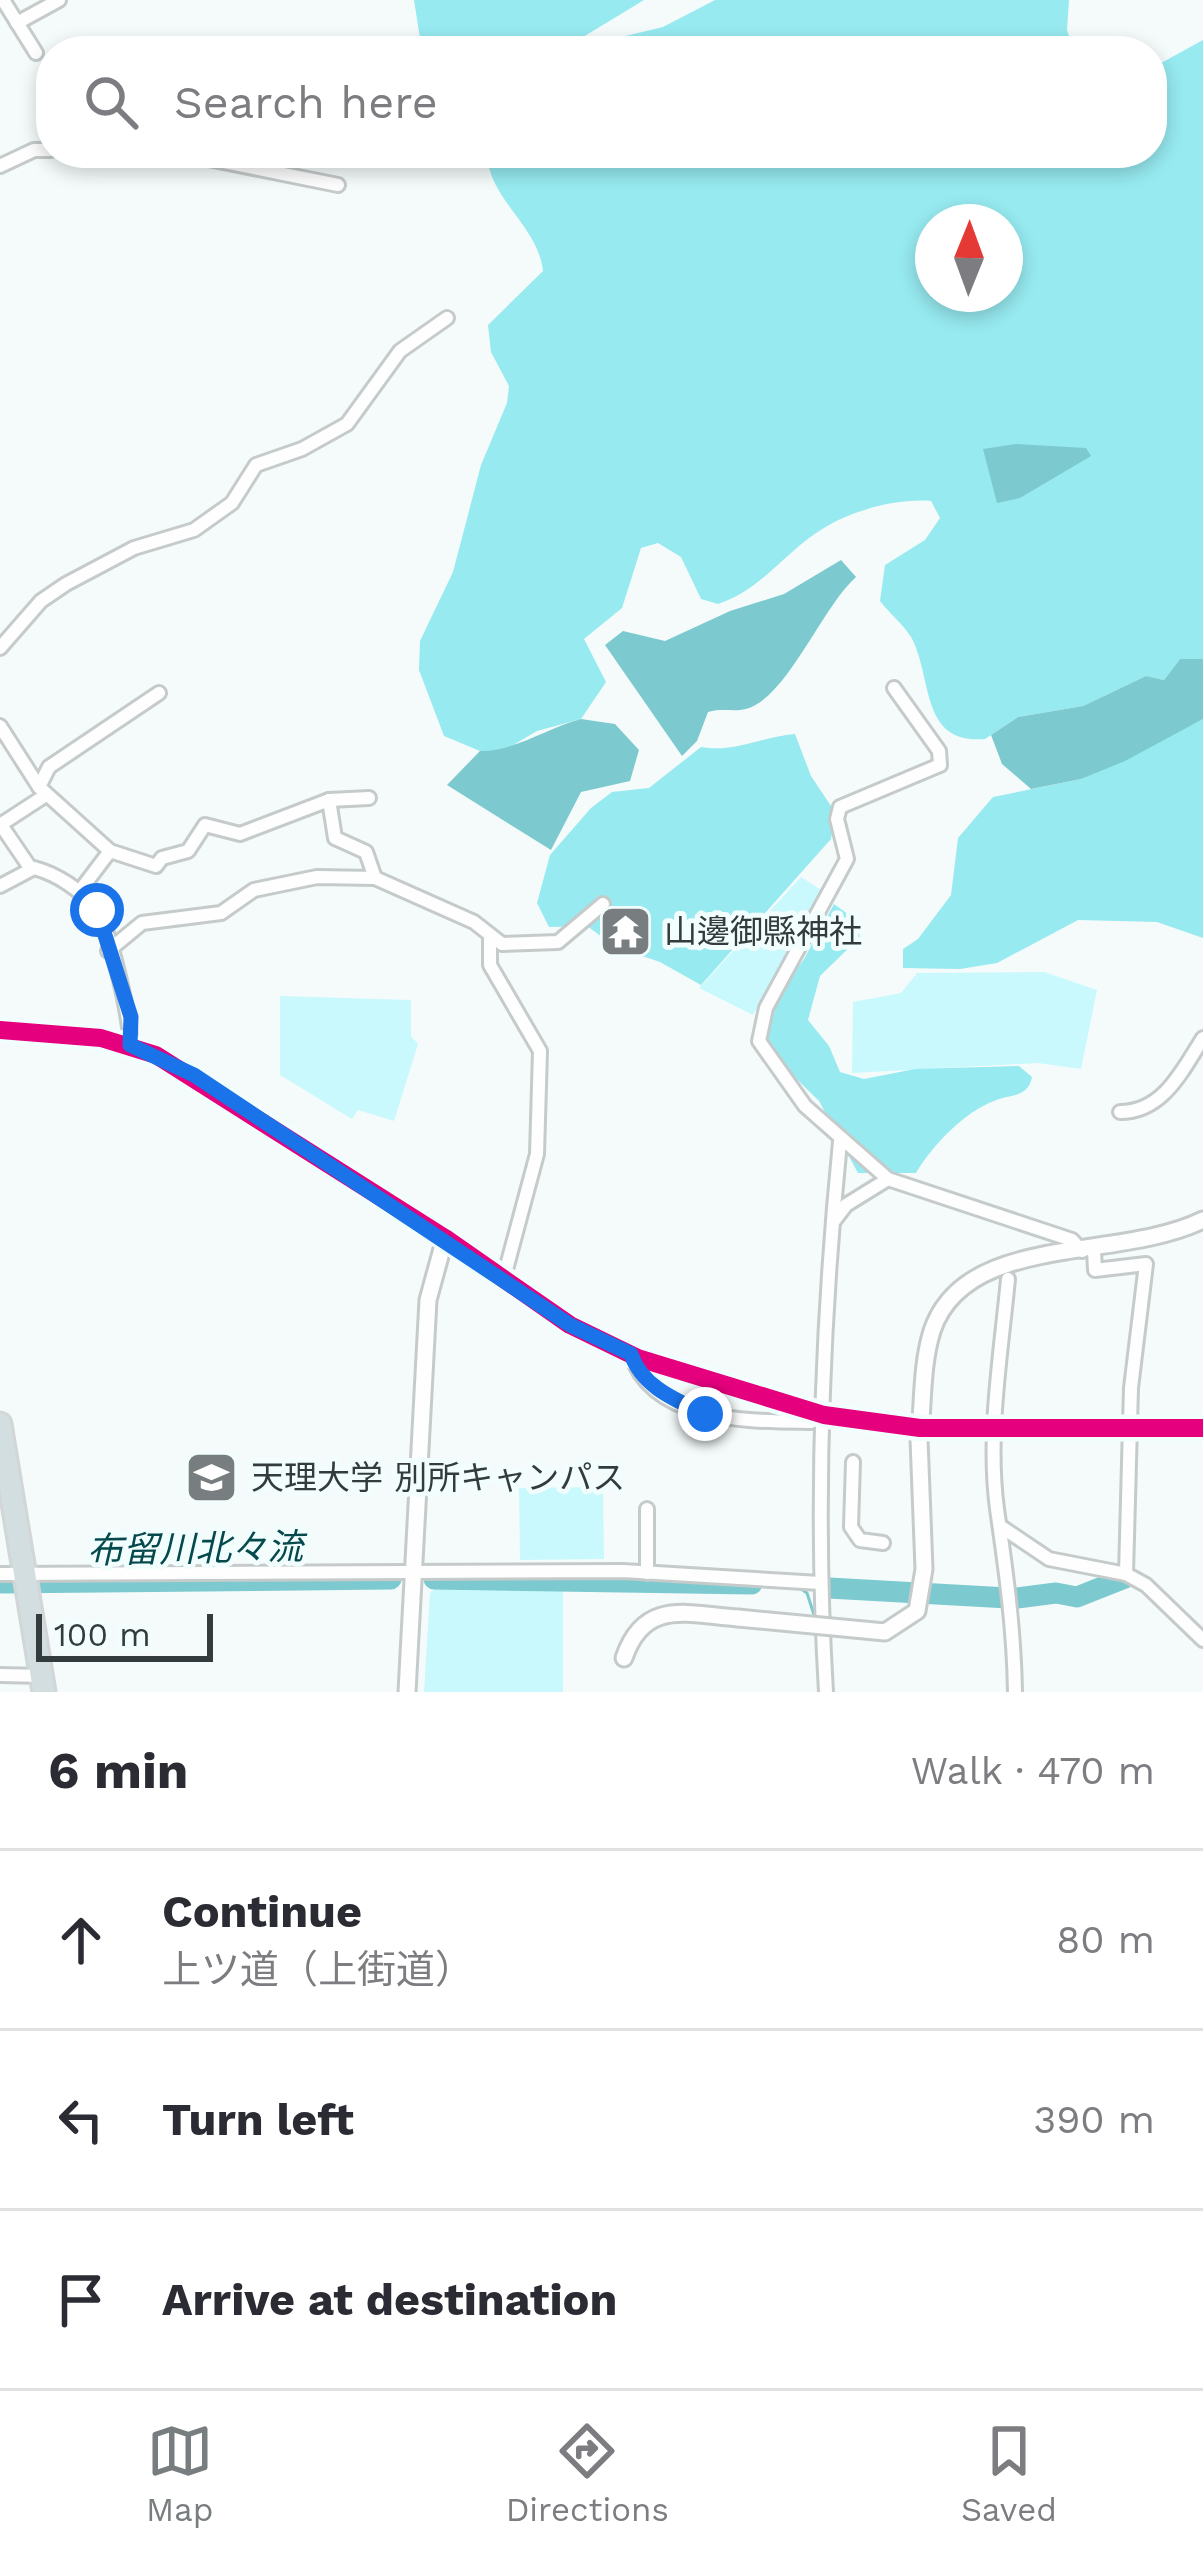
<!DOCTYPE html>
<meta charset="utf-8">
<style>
:root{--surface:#fff;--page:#f2f2f3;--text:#2b2b33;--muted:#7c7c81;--line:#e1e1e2;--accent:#787e7f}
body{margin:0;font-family:"Work Sans","Noto Sans JP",sans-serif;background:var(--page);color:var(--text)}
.compass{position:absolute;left:915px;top:204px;width:108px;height:108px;border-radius:50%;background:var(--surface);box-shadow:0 6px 18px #0003;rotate:1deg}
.scale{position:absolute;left:36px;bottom:30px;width:177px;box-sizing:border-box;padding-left:12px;border:6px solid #343b3c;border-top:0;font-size:33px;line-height:42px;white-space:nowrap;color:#343b3c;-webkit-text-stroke:9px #f2fefe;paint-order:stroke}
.stop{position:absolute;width:36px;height:36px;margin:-27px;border:9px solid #1a73e8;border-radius:50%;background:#fff}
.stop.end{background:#1a73e8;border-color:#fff;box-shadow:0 3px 12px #0008}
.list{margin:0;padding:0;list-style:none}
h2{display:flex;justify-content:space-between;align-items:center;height:156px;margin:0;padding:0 48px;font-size:51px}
h2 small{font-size:39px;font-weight:400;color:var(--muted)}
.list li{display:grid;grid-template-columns:78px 1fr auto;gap:36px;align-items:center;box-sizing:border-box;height:180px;padding:0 48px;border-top:3px solid var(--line)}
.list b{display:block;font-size:45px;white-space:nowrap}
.list p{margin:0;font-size:39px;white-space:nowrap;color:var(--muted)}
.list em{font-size:39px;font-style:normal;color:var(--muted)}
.icon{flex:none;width:66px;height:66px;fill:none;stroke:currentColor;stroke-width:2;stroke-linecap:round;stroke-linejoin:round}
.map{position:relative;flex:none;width:1203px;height:1692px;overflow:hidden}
.search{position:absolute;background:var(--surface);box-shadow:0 6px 18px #0003;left:36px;right:36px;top:36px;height:132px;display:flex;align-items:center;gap:30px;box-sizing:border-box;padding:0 42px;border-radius:48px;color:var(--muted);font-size:45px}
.sheet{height:696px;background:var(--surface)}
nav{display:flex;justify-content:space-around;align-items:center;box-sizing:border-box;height:168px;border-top:3px solid var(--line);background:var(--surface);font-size:33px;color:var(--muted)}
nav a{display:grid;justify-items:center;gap:6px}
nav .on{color:var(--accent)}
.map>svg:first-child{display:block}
</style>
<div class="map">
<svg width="1203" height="1692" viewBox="0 0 1203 1692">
<rect width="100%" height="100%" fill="#f5fbfb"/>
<!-- green -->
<g fill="#c9f9fc">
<polygon points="801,877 826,893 753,1015 699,988"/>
<polygon points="1044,972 1097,990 1081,1069 1038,1063 852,1073 853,1002 901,993 917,973"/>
<polygon points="280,996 411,1000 411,1036 418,1044 394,1121 358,1110 352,1119 280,1075"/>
<polygon points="603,1487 604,1559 520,1560 519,1488"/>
<polygon points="563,1585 563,1692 424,1692 430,1593 438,1586"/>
</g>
<!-- forest -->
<g fill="#96eaf0" fill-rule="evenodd">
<polygon points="414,0 644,0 560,51 422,51"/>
<polygon points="715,0 1069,0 1067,30 1074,51 583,51 592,44 663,27"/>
<path d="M1203,40v619h-23l-16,21 -18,-4 -63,30 -65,11 -33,22c-66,6 -52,-63 -74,-102 -8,-13 -22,-24 -31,-36l5,-36 40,-25 15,-22 -9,-17c-33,-3 -78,9 -107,27 -39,23 -61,61 -106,76l-17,-5 -20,-42 -23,-14 -17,5 -19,60 -38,31 22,43 -25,37 -44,12 -36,21 -21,-1 -36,-15 -25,-66 1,-29 33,-69 28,-107 26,-62 2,-17 -18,-34 -3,-27 55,-54c-5,-46 -55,-72 -56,-118h665v-85zM933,222h72v72h-72z"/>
<polygon points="1203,719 1203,938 1157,922 1078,920 997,963 960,969 903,968 903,949 918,939 951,895 958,838 993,797 1081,779"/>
<path d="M795,734l16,42 24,36 -4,27 -130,146 -41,-23 -44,-15 -29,-21 -38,1 -12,-24 13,-48 41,-47 21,-16 37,-4 52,-41c33,6 60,-10 94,-13z"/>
<path d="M834,904l22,16 4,17 -40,39 -12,44 21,26 11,26 24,7 51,-10 104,-3 13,11c-4,21 -22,17 -38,24 -30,11 -62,45 -78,72h-58l-39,-72 -56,-55 4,-35 37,-52z"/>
</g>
<!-- water -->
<g fill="#7ccacf">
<polygon points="1016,444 1086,448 1091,456 1020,498 997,503 983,449"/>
<path d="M841,560l15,17c-34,30 -69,121 -110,132 -12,3 -24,-1 -38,3l-11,29 -15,15 -77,-111 18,-14 42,10 65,-30 54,-17z"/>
<polygon points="1180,659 1203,659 1203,719 1125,761 1081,779 1031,789 1002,764 991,735 1018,717 1083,706 1146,676 1164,680"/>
<path d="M581,719l34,5 24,26 -9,31 -49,11 -30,58 -104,-65 33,-34c33,1 67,-23 101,-32z"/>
</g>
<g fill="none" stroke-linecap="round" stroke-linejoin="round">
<!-- stream -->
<g stroke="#7ccacf" stroke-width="3">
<polyline points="1000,1468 1001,1489"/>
<polyline points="798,1587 807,1593 815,1618"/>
<polyline points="816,1634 820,1684"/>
</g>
<!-- river -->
<g stroke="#7ccacf" stroke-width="21">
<polyline points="434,1579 752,1584"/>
<polyline points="0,1583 391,1579"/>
<polyline points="829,1588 1008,1598"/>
<polyline points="1017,1598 1056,1593 1077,1597 1125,1578"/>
</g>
<defs>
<g id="minor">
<polyline points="3,0 36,53"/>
<polyline points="17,23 59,0"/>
<polyline points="71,153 75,153"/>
<polyline points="179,153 338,185"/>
<polyline points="0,166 34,150 51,150"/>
<polyline points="0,648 41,601 66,584 134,548 194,530 232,503 256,465 302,449 347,424 400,351 447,318"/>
<polyline points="894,688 939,751 940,765 840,807 837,819 847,859 766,1008 759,1041 805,1106 888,1179 1072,1240 1082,1251"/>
<polyline points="0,726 39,787 110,851 79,892"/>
<polyline points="39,787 49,767 159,693"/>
<polyline points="329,800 335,838 366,852 375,878"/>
<polyline points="0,825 46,795"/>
<polyline points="1,825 31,869"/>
<polyline points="110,851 156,866 162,858 188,851 205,825 240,834 329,800 369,798"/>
<path d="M0,886l34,-18c23,6 47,22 62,41 14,19 35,111 34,136"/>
<polyline points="490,938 490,965 540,1051 537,1154 504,1277"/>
<polyline points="108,951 142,923 221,913 254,890 317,877 375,878 474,922 502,944 558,942 603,904"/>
<path d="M1120,1112c43,0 62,-41 83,-74"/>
<polyline points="833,1222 846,1205 888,1179"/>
<polyline points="1094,1251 1095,1270 1146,1264 1131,1388 1126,1574"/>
<path d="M1008,1279c-7,75 -21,155 -11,230 9,62 17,120 18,183"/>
<path d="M631,1354c22,70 122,67 180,68l13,-7"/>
<polyline points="920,1428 1203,1428"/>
<polyline points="853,1462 851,1527 860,1540 883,1543"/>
<polyline points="647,1509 647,1573"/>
<polyline points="1003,1528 1049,1559 1126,1574 1146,1585 1203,1640"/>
<polyline points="0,1574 623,1571 820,1583"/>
<polyline points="0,1675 43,1676"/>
<path d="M826,1692c-11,-183 -4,-368 14,-550"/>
</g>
<g id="tertiary">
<polyline points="0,1030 101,1038 156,1055 445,1238 570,1325 638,1358 708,1382 824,1415 920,1428"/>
<path d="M920,1433c3,-33 2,-70 12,-102 33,-99 186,-69 271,-111"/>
<path d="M624,1658c20,-59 62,-44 114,-40"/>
<polyline points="407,1692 428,1300 445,1238"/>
</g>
<polyline id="trunk" points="0,1424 44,1692"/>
</defs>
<!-- minor casing -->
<use href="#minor" stroke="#c5cbcb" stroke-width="18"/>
<!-- tertiary casing -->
<use href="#tertiary" stroke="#c5cbcb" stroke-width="21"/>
<!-- trunk casing -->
<use href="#trunk" stroke="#d2d6d6" stroke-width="27"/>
<!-- minor -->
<use href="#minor" stroke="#fefefe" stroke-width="12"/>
<!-- tertiary -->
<use href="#tertiary" stroke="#fefefe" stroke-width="15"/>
<!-- trunk -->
<use href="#trunk" stroke="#d2dedf" stroke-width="21"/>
<defs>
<polyline id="tertiary-bridge" points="738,1618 885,1632 917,1611 924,1569 919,1439"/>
</defs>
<!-- tertiary-bridge casing -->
<use href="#tertiary-bridge" stroke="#c5cbcb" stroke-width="21" stroke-linecap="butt"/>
<!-- tertiary-bridge -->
<use href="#tertiary-bridge" stroke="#fefefe" stroke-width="15"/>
<defs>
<polyline id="bus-1" points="0,1030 101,1038 156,1055 445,1238 570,1325 638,1358 824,1415 920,1428 1203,1428"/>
</defs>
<!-- bus-1 casing -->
<use href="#bus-1" stroke="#f2fefe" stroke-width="27"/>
<!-- bus-1 -->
<use href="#bus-1" stroke="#e5007d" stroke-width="18"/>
</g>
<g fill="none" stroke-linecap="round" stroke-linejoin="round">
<!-- route -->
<path stroke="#1a73e8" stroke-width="15" d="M97,910l34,107 -1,28 64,30 376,250 61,29c11,33 45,46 74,60"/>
</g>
<!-- icons -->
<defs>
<symbol id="temple-square" viewBox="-11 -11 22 22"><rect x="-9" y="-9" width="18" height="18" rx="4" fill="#787e7f" stroke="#f2fefe"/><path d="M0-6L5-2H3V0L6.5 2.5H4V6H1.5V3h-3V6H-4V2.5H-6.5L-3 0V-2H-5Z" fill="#fff"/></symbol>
<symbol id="university-square" viewBox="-11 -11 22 22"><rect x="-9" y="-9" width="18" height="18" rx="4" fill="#787e7f" stroke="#f2fefe"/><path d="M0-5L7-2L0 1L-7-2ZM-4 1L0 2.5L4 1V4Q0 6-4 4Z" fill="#fff"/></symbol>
</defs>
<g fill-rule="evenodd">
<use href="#temple-square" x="596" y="902" width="59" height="59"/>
<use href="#university-square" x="182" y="1448" width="59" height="59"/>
</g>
<g text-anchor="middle" stroke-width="10" stroke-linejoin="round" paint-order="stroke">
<!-- poi labels -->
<g font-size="33" fill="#343b3c" stroke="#f2fefe" text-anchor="start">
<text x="664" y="943">山邊御縣神社</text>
<text x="251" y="1489">天理大学 別所キャンパス</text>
</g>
<!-- water labels -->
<g font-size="36" font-style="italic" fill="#05494d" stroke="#f2fefe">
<text transform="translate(195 1548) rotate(-1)" y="13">布留川北々流</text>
</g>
</g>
</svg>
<svg class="compass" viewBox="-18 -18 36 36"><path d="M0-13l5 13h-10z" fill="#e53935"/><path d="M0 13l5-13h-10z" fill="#7c7c81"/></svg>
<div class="scale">100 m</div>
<div class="stop" style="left:97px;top:910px"></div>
<div class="stop end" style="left:705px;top:1414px"></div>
<div class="search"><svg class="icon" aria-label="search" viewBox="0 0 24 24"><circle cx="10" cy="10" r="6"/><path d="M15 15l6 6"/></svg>Search here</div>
</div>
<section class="sheet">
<h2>6 min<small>Walk · 470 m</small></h2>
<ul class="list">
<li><svg class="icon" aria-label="ahead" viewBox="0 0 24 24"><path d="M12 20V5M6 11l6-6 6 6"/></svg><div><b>Continue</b><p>上ツ道（上街道）</p></div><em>80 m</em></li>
<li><svg class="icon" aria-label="left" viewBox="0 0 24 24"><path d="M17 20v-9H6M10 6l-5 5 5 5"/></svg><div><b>Turn left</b></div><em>390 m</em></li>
<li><svg class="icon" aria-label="arrive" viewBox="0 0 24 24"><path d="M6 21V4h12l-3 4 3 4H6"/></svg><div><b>Arrive at destination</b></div></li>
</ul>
</section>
<nav>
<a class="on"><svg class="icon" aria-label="map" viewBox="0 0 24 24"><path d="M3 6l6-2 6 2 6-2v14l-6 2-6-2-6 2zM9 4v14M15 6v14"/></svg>Map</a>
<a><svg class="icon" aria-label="directions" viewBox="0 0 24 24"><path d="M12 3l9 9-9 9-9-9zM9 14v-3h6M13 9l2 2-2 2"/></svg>Directions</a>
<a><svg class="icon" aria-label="saved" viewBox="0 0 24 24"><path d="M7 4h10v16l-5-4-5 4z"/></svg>Saved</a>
</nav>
